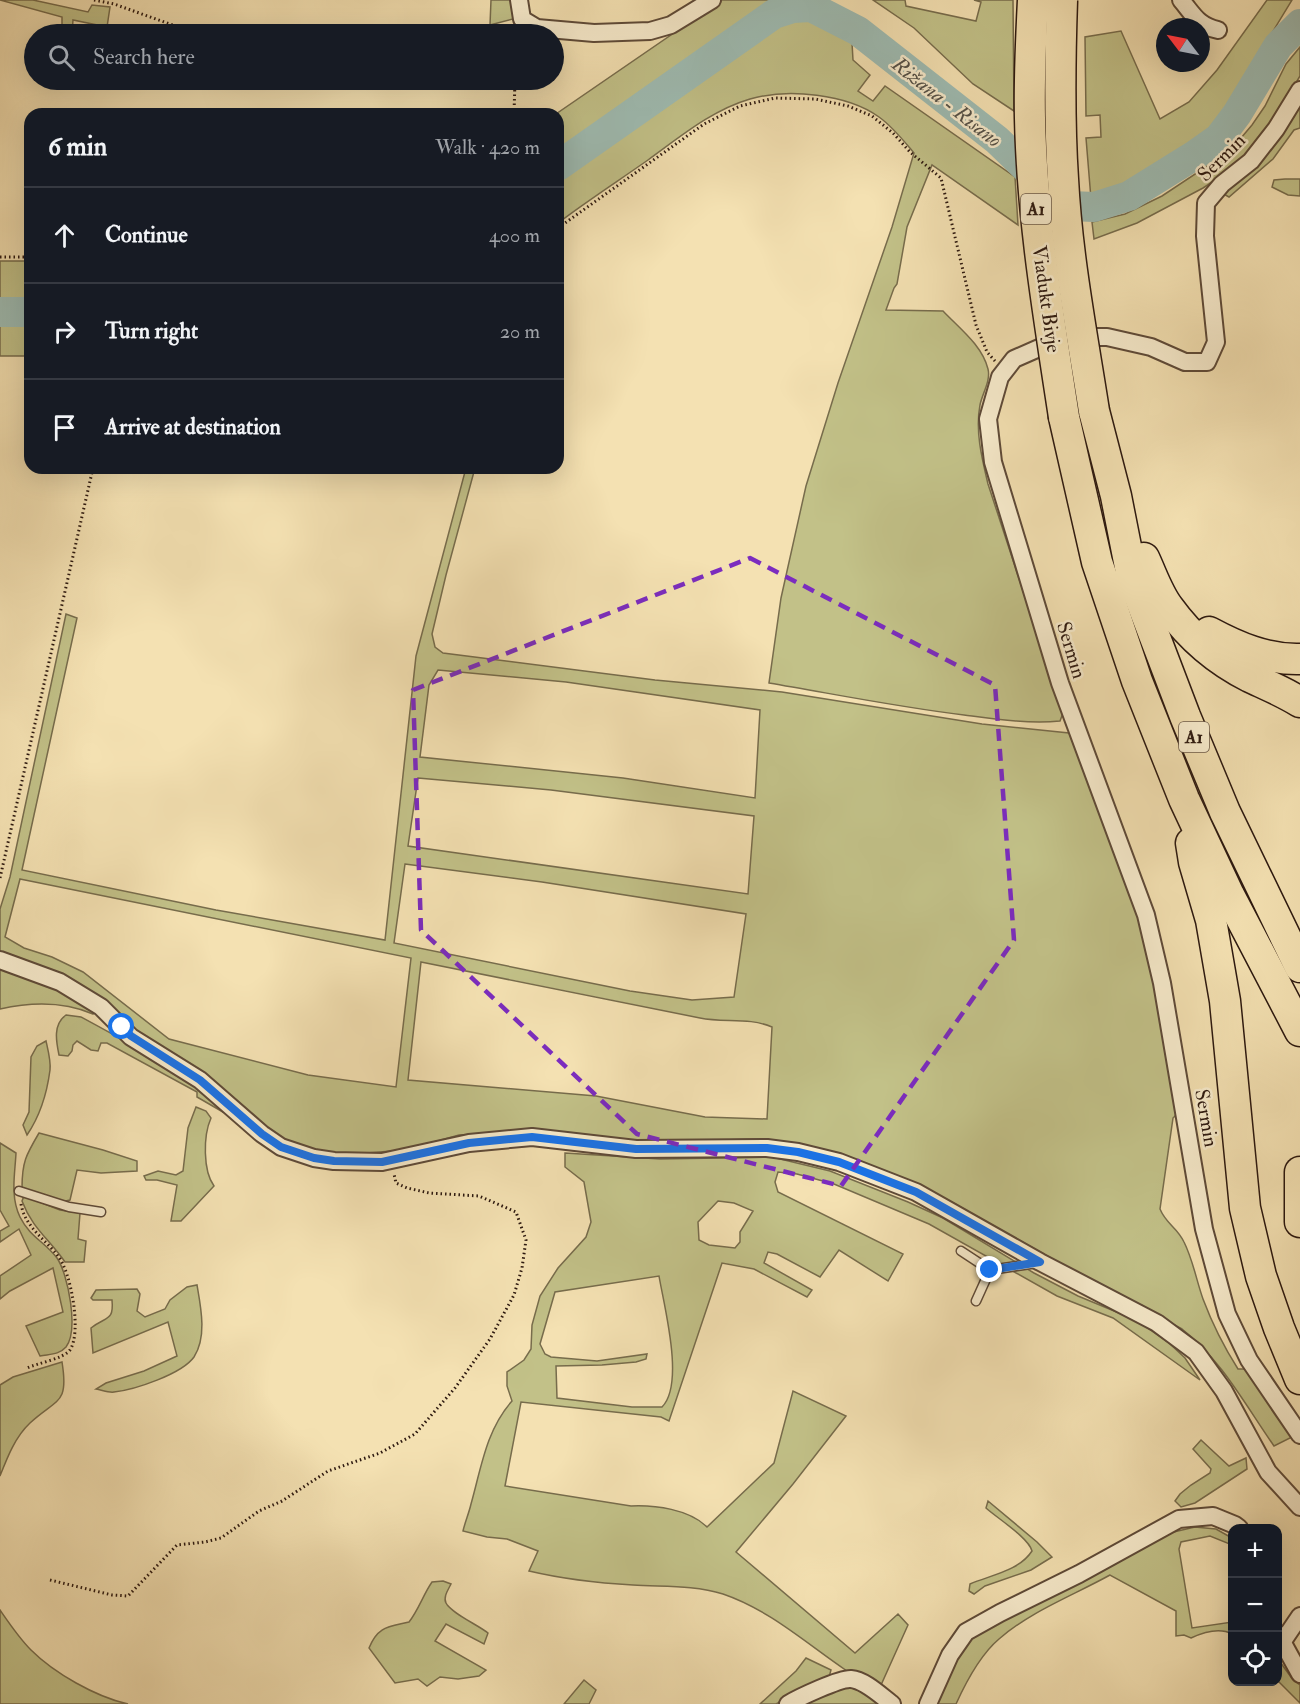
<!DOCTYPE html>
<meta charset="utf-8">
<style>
:root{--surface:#171b24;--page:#242831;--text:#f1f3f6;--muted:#9ea1a6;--line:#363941}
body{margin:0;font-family:"IM FELL Double Pica",serif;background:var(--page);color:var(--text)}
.controls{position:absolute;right:18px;bottom:18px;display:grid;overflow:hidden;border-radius:12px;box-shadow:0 6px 24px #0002}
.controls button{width:54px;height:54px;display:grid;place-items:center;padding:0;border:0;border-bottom:2px solid var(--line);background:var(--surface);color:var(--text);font:30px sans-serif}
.compass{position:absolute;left:1156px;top:18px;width:54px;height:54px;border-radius:50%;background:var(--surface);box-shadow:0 6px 24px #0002;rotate:302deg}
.stop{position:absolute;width:18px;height:18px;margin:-14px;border:4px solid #1a73e8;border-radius:50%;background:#fff}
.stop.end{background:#1a73e8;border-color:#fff;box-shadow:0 2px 6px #0008}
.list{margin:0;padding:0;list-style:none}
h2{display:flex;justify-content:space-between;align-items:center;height:78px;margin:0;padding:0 24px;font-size:26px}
h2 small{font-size:20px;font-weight:400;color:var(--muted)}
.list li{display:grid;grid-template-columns:39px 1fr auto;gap:18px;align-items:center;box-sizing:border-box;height:96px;padding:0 24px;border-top:2px solid var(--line)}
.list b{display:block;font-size:22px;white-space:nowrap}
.list em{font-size:20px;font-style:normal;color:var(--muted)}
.icon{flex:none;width:33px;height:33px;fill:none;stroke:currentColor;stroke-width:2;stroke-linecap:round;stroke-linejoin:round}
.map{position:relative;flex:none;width:1300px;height:1704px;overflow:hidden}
.search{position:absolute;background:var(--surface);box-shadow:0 6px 24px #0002;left:24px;top:24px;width:540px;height:66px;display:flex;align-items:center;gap:15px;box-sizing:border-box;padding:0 21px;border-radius:33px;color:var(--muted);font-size:22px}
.panel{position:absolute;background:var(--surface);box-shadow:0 6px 24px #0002;left:24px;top:108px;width:540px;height:366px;border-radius:18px}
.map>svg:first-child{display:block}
</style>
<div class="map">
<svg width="1300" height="1704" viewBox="0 0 1300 1704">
<rect width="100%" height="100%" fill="#f4e1b2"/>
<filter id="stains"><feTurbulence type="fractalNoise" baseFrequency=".00333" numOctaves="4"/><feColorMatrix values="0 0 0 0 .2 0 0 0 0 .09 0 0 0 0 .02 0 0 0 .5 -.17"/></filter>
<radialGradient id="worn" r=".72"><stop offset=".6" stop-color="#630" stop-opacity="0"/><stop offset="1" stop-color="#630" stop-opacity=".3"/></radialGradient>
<!-- green -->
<g fill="#c2c188" stroke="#776c4c" stroke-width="1.5" fill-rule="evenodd">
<polygon points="0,0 33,0 88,12 92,5 110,7 107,27 73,20 72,34 62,34 62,17"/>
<polygon points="491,0 512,0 513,19 490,25"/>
<polygon points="722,0 791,0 778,2 758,13 558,156 558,114 556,114"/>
<polygon points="873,0 905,0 906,6 976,21 981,2 974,0 1013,0 1014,111 973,84 914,28"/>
<polygon points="1267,0 1292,0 1225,110 1206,132 1155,171 1128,186 1091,199 1086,138 1101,137 1100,115 1086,116 1085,37 1121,31 1160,119 1189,102 1217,70"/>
<path d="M807,19l18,6 27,18 1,17 17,15 -12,16 15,10 12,-15 130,91 3,48 -86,-60 -25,62 -10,57 -3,4 -8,22 57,1c16,17 39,34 45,58 3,12 -6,25 -8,36 -5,26 2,54 8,79l75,229 -3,8c-32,3 -65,-2 -96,-6 -66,-8 -130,-21 -195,-32l12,-85 25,-112 32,-103 54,-156 22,-74c-11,-13 -21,-26 -35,-36 -32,-23 -91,-29 -129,-18 -38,11 -70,38 -102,61 -30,21 -61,41 -90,63v-47l221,-156z"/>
<polygon points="1300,47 1300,76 1270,127 1248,155 1231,170 1203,188 1137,223 1094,239 1092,222 1125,214 1162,196 1230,151 1252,125 1265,106 1286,64"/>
<polygon points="1300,101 1300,128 1294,130 1273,159 1229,197 1220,192"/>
<polygon points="1285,179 1300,179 1300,196 1288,195 1272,187 1274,180"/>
<rect x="0" y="261" width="30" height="39"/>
<polygon points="0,316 30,317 30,356 0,356"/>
<path d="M466,468h9l-29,107 -14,59 3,13 8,6 212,27 127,12 200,32 87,9c26,65 55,129 73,197 15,60 25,123 35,184l-4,4 -13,91c6,15 17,18 24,33 9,18 12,37 19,57 9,24 21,48 35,70h8l46,68 -18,9c-28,-40 -53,-87 -92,-117l-94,-50 -140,-79 -104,-45 -39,-10 -39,-6 -132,3 -121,-9 -54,2 -54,15 -64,5 -35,-5 -28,-13 -76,-62 -202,-120v-46l10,-32 56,-263 11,4 -55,252 194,40 169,30 31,-284zM438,670l128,12 194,28 -5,88 -132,-20 -203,-21 9,-72zM418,778l133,12 203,26 -6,78 -340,-48zM405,864l137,18 204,32 -12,83 -42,3 -62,-9 -236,-48zM20,879l391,79 -15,129 -88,-12 -139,-36 -86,-67 -31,-15 -28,-9 -19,-11zM421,962c93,18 186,37 279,56 24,5 49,-1 72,9l-5,92 -62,-2 -109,-21 -188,-16z"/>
<path d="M0,964l50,19 47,26 -4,5c-30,-13 -62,-12 -93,-5z"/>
<path d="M66,1015l15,2c50,27 102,55 145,93l-3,2 -26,-15v-5l-90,-49h-6l-3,8 -7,-1 -14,-9 -4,4 -1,6 -4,5 -9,-1c-3,-14 -6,-31 7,-40z"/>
<path d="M46,1041c2,9 5,20 4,29 -3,23 -10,46 -23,65l-4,-10 6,-13 2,-55 6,-11z"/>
<path d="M196,1107l10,4 5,7c-8,18 -8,53 3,68l-33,35h-10l6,-36 -20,-5h-11l-2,-4 14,-5 18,4 7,-4 5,-43z"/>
<path d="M39,1133l64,17 34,11v10l-36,2 -24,-3 -7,30 -9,2 -39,-14c0,-26 4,-33 17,-55z"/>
<path d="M0,1143l16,10c-1,21 -6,43 4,64 10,20 25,25 37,41 11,16 22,72 9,89 -7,8 -16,7 -26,9l-14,-30 37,-14 -10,-44 -43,23 -10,8v-23l31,-21 -12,-26 -19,13v-11l9,-5 -9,-16z"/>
<path d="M565,1153l95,6 112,-2 58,14 78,31 35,16 91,55 44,23 58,24 33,23 16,15 15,22 -87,-62 -56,-22 -128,-72 -95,-40 -37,-10 -19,-2 -3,10 3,10 125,62 -15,27 -49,-31 -19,27 -43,-23 -9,-2 -4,11 48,27 -5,7 -53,-28 -32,-6 -53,158 -8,-4 -140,-15 -16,84 126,20c24,-1 58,3 76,21l67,-64 19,-72 53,25 -53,68 -57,68 119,101 43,-39 10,11 -27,60c-11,-4 -24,-8 -34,-14 -40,-27 -77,-61 -124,-77 -29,-9 -60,-7 -90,-9 -36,-2 -70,-6 -104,-14l9,-20 -31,-12 -20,-2 -24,-6c2,-9 6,-18 8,-27 10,-35 15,-74 41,-103l-5,-15v-14l17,-12 7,-11 1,-24 8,-29 18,-28 28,-31 5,-15 -7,-40 -19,-15zM718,1201l16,2 19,8 -13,21v10l-5,6 -26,-3 -10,-5 -1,-18zM659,1276c5,30 26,108 3,131h-30l-75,-9 -1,-32 46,-1 34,-3 10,-3 1,-5 -50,7 -46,-4 -6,-3 -5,-10 15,-52z"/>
<path d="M24,1196l36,14 20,3 -2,26 8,2 -2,21h-19c-16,-23 -33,-34 -43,-61z"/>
<path d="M197,1285c4,23 10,52 -3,72 -12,17 -60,33 -80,35 -5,1 -12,-2 -18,-3l10,-6 38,-12 33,-15 -9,-34 -75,31 -2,-25c15,-12 23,-6 21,-28h-19l-2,-2 5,-8 41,-1 3,5 -3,17 8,6 20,-8 5,-9 17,-13z"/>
<path d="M62,1362c7,43 -5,36 -32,61 -15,14 -23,35 -30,53v-91l13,-8z"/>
<polygon points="1201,1440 1229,1466 1246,1458 1247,1469 1195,1503 1181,1507 1175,1501 1180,1494 1191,1485 1210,1473 1211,1469 1193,1449"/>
<path d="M988,1501l49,41 15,15 -21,13 -46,16 -11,8 -5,-3 1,-7c21,-9 49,-13 62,-33 -3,-13 -35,-33 -46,-43z"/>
<path d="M1195,1527l21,2 16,9v7l-22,-9 -29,6 -2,7 13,79 40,-6v12c-13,-7 -28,-2 -41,4l-7,-3 -8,1v-25l-66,-36c-36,20 -79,36 -111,64 -19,16 -33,43 -43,65h-21l25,-55 14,-13 191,-102z"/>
<path d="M443,1581l8,3c-3,6 -8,13 -5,19 5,10 32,22 42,30l-4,11 -38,-20 -11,17 51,29 -7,6 -21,3 -18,-2 -13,9 -9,-7 -23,4 -26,-35c9,-22 19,-21 40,-26 10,-13 14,-27 23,-40z"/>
<path d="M0,1610c9,13 19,28 31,40 23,23 65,47 97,54h-128z"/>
<polygon points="806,1658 831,1670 829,1677 776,1704 760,1704 796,1671"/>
<polygon points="1278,1659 1293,1680 1300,1685 1300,1703 1278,1681"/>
<polygon points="584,1680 596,1690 589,1704 564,1704"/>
<path d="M840,1687c17,0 26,6 38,17h-78z"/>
</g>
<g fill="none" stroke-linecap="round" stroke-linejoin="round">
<!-- stream -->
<polyline stroke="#707a71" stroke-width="5" points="799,8 805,0"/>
<!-- river -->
<g stroke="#9ebcb3" stroke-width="30">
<polyline points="558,166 774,14 793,8 811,7 858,31 997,140 1048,189 1071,206 1094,207 1129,196 1195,155 1219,138 1237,114 1278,46 1300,24"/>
<polyline points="0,312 30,312"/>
</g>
<defs>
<g id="lane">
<polyline points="19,1191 69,1207 101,1212"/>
<polyline points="961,1251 990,1270 1037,1263"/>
<polyline points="976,1301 990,1270"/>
</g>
<g id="street">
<polyline points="519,0 522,19 537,28 594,33 650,31 671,25 712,0"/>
<path d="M1181,0c12,14 17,26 37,30"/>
<polyline points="1300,90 1276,129 1251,161 1222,184 1206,203 1205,236 1216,342 1207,362 1185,362 1151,347 1107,337 1064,337 1014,359 1000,377 988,419 993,462 1060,683 1146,915 1162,983 1204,1229 1227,1314 1249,1360 1300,1435"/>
<polyline points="0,960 60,982 101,1007 131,1037 200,1080 262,1134 281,1147 314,1158 334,1161 382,1162 469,1143 532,1137 636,1149 767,1148 798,1152 839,1162 916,1192 1040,1262 1157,1323 1196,1352 1224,1391 1268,1472 1300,1507"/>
<polyline points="1278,1634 1300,1674"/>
<polyline points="1281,1644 1300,1616"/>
<path d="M788,1704c10,-6 52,-26 63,-25 14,1 30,17 41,25"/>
<polyline points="928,1704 950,1655 966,1632 1000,1613 1079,1574 1179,1519 1213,1516 1235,1525 1239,1528"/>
</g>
<g id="highway">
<polyline points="1094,411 1116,496 1132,577 1185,716 1225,812 1300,967"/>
<polyline points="1064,417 1097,562 1137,681 1184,799 1229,895 1300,1031"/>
<path d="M1144,558c8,17 14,36 25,50 21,29 49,53 81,69 17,8 34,15 50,25"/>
<path d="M1209,632c28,15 58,28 91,27"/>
<polyline points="1191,843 1194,862 1211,920 1225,1001 1245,1208 1261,1276 1279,1328 1300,1379"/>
<polyline points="1300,1172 1300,1222"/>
</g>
</defs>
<!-- lane casing -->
<use href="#lane" stroke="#5e4a38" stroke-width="11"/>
<!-- street casing -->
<use href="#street" stroke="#5e4a38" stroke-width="20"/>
<!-- highway casing -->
<use href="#highway" stroke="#2c180f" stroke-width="33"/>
<!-- path -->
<g stroke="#2c180f" stroke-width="3" stroke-dasharray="1.5 3" stroke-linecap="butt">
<polyline points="94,0 114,4 198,34"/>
<polyline points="514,114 515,80"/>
<polyline points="558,228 704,124 740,106 775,98 815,99 848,106 872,116 893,133 910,152 941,178 976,325 987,352 995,361"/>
<polyline points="0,257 30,257"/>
<polyline points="0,878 93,468"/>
<path d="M21,1204c4,23 24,35 37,52 13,16 24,76 12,94 -7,9 -32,13 -43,18"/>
<polyline points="50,1580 112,1595 128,1596 177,1545 205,1542 221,1538 259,1511 282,1501 328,1471 380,1453 415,1434 455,1388 490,1339 514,1295 522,1268 526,1240 516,1212 479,1196 429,1193 407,1188 396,1183 394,1174"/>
</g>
<!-- lane -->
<use href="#lane" stroke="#f8eccd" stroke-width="8"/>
<!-- street -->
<use href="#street" stroke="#f8eccd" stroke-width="16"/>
<!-- highway -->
<use href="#highway" stroke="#f4e1b2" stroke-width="30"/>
<defs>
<g id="highway-bridge">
<path d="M1033,0c-2,39 -4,79 -3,118 2,101 19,200 34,299"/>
<path d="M1062,0c-2,59 -3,120 1,179 4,78 19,155 31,232"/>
</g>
</defs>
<!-- highway-bridge casing -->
<use href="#highway-bridge" stroke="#2c180f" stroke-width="33" stroke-linecap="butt"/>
<!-- highway-bridge -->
<use href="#highway-bridge" stroke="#f4e1b2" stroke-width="30"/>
</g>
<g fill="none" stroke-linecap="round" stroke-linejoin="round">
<!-- route -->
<polyline stroke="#1a73e8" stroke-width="8" points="122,1027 131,1036 200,1080 262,1134 281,1147 314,1158 334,1161 382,1162 469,1143 532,1137 636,1149 767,1148 798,1152 839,1162 916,1192 1040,1262 990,1270"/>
</g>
<!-- marked area -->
<path fill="none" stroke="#7b2cbf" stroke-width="4.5" stroke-dasharray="12 8" stroke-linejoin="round" d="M750,558l245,127 19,255 -173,246 -204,-52 -216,-204 -8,-240z"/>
<g text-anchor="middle" stroke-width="5" stroke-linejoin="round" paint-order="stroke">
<!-- shield labels -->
<g fill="#f8eccd" stroke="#695848" stroke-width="1.5">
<rect x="1021" y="194" width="30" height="30" rx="4.5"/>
<rect x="1179" y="722" width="30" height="30" rx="4.5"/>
</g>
<g font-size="18" font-weight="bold" fill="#2c180f">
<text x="1036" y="215">A1</text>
<text x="1194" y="743">A1</text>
</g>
<!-- street labels -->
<g font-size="20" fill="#2c180f" stroke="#f8eccd">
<text transform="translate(1221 157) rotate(-45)" y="7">Sermin</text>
<text transform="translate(1047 299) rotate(82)" y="7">Viadukt Bivje</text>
<text transform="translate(1072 650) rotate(73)" y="7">Sermin</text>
<text transform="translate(1207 1118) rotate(80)" y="7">Sermin</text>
</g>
<!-- water labels -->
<g font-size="21" font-style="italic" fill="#545148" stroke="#f8eccd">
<text transform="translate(947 102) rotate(38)" y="7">Rižana - Risano</text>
</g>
</g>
<rect width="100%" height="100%" filter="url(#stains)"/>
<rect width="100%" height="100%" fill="url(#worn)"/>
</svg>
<div class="controls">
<button>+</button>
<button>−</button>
<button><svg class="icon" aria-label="locate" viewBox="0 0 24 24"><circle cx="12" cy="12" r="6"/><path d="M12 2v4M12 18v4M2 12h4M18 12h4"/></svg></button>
</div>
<svg class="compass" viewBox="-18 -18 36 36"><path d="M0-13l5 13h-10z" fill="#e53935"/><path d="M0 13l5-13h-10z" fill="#9ea1a6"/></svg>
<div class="stop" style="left:122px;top:1027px"></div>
<div class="stop end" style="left:990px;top:1270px"></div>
<div class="search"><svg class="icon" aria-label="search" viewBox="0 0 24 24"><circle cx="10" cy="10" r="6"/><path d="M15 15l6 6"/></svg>Search here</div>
<section class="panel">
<h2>6 min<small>Walk · 420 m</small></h2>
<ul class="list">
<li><svg class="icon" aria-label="ahead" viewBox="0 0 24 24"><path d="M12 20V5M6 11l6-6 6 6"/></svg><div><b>Continue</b></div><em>400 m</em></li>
<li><svg class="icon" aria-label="right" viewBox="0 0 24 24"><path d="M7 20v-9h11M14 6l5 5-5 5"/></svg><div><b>Turn right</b></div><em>20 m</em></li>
<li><svg class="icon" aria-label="arrive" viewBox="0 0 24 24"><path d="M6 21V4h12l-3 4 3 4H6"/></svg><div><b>Arrive at destination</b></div></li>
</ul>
</section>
</div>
